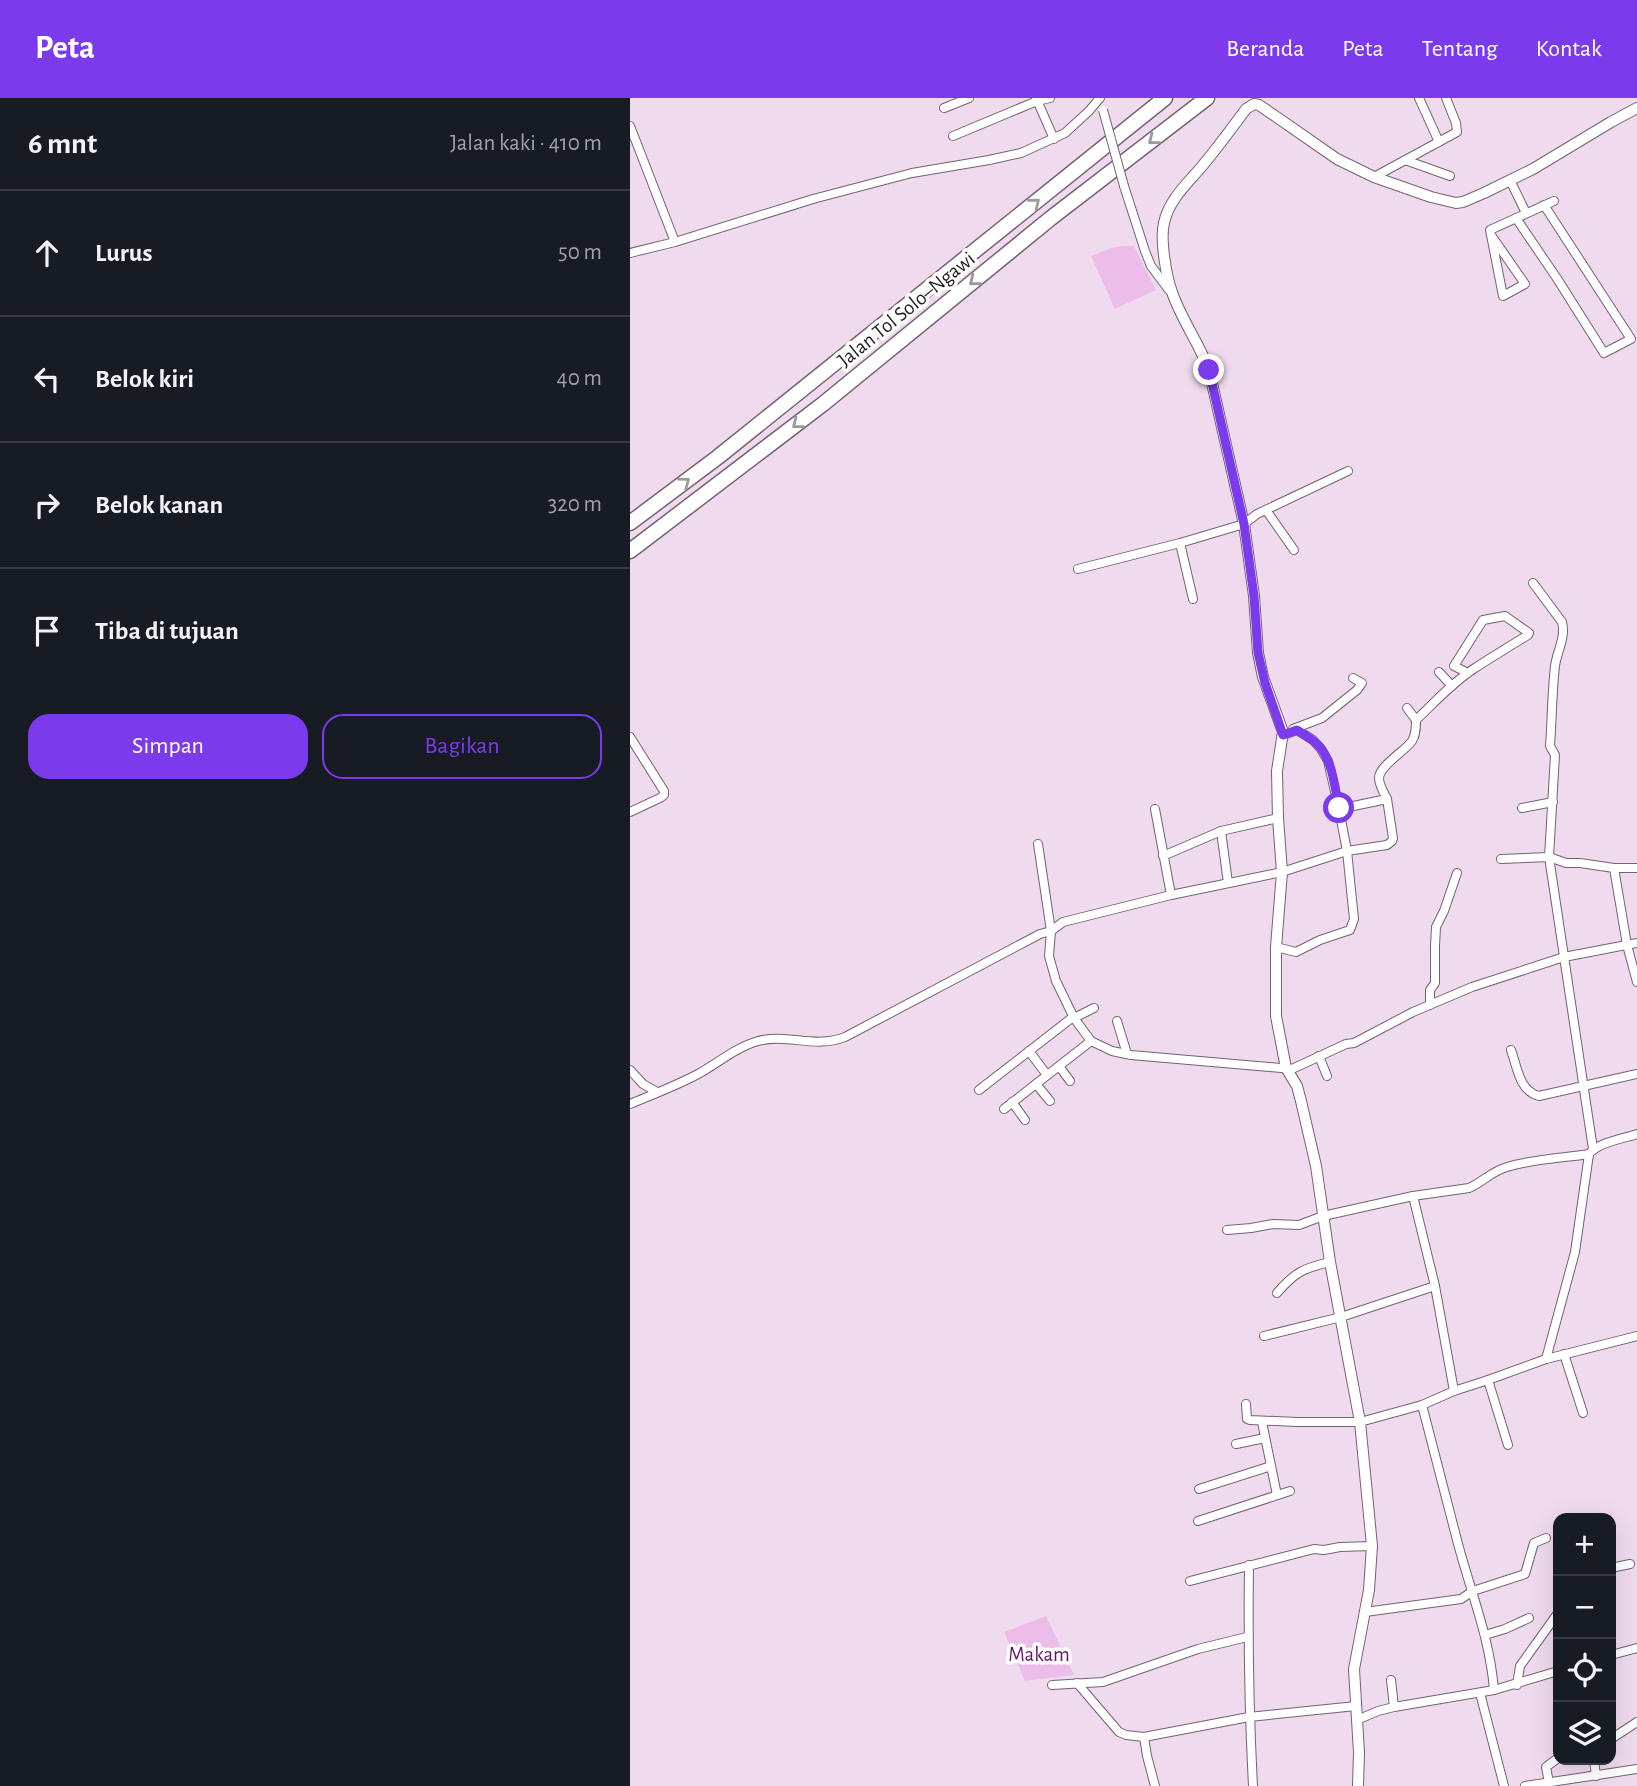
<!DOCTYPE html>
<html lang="id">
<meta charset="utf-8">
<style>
:root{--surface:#171b24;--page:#20242c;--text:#f1f3f6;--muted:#9ea1a6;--line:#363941;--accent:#7c3aed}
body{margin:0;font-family:"Alegreya Sans",sans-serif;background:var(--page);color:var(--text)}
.controls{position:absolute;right:21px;bottom:21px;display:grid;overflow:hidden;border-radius:14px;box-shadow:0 7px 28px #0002}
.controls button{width:63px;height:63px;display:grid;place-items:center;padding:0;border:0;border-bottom:2px solid var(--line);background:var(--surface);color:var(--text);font:35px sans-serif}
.stop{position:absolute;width:21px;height:21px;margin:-16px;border:5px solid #7c3aed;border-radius:50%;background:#fff}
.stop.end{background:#7c3aed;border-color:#fff;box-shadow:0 2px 7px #0008}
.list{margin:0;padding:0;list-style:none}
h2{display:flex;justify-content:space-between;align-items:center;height:91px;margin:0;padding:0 28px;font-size:30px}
h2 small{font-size:23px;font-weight:400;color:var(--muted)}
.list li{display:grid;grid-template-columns:46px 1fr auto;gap:21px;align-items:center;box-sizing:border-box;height:126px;padding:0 28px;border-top:2px solid var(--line)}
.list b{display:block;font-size:26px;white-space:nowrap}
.list em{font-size:23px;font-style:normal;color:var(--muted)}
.actions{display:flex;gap:14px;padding:21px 28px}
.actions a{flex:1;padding:16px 0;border:2px solid var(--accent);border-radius:21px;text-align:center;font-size:24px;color:var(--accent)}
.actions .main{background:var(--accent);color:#fff}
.icon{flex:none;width:38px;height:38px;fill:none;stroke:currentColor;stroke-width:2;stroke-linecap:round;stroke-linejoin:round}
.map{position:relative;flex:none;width:1007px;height:1688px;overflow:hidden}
header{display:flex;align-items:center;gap:42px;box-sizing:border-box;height:98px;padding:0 35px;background:var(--accent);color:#fff}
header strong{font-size:33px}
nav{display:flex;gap:38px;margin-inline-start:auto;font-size:24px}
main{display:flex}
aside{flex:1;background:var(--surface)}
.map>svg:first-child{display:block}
</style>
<header>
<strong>Peta</strong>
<nav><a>Beranda</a><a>Peta</a><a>Tentang</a><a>Kontak</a></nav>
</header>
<main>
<aside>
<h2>6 mnt<small>Jalan kaki · 410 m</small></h2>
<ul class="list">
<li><svg class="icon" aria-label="ahead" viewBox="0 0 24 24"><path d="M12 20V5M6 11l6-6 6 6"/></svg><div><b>Lurus</b></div><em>50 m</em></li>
<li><svg class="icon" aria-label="left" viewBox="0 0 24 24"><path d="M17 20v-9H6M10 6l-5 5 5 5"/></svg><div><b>Belok kiri</b></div><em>40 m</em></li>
<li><svg class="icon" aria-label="right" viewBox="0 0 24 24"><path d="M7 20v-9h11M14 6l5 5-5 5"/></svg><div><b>Belok kanan</b></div><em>320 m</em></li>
<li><svg class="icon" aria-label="arrive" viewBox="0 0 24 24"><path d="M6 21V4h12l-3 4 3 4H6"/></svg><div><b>Tiba di tujuan</b></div></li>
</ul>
<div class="actions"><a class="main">Simpan</a><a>Bagikan</a></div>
</aside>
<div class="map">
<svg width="1007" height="1688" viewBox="0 0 1007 1688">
<rect width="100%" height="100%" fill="#f0dbee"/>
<!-- green -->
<g fill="#edbde9">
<polygon points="493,148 504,148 526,192 485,211 461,158 481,150"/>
<polygon points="416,1518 444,1577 395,1583 374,1534"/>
</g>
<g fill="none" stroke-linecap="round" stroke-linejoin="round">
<defs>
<g id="minor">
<polyline points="406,0 424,41"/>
<polyline points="789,0 809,44"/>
<polyline points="314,10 339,0"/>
<polyline points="0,28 45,144"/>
<polyline points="323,38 407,3 420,0"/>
<polyline points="775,62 820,78"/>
<polyline points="744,79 827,34 826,25 816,0"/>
<polyline points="880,82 896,115"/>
<polyline points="494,88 515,153 521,168 539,192"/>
<polyline points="886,120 928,182 974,255 1001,241 914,107"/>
<polyline points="861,137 895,186 873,198 861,137 860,132 924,103"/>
<polyline points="0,155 45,144 183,101 282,75 359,62 391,55 435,35 459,13 470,0"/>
<polyline points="636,412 664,452"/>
<polyline points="550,445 563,501"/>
<polyline points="448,471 550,445 614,426 627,416 718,373"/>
<path d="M903,485l29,39c4,16 -5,29 -7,44 -3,26 -3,53 -5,80l5,9 -6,102 44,292"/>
<polyline points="809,574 822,588"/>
<polyline points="777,610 786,622"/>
<polyline points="663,631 692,620 727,592 732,585 723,580"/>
<polyline points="0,639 34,693 34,697 30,700 0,714"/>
<path d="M757,701c-3,-6 -8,-14 -8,-21 0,-12 26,-27 33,-37 4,-6 4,-14 4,-21 19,-18 37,-38 59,-52 17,-11 35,-22 53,-33l1,-2 -24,-17 -22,4 -29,46 14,7"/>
<polyline points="892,710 923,704"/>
<polyline points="525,711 541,797"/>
<polyline points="591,733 598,785"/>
<polyline points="408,746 421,833 419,858 426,883 444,920 461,943 482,953 501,957 662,971 716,946 724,945 783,914 842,889 934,859 1007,845"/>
<polyline points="533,758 591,733 648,720"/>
<polyline points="871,761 919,759 936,765 950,765 984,770 1007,770"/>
<polyline points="984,770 997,847 1007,884"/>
<polyline points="646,849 666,854 690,842 720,832 724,821 717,753 709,711 698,663 691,651 683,642 667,632 653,637"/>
<polyline points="800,907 800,892 805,885 805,848 806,829 814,813 827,775"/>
<polyline points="444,920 464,910"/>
<polyline points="487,923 497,956"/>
<path d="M881,952c6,16 8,41 28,46l98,-22"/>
<polyline points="399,953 417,977"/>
<polyline points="689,958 697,978"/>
<polyline points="429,968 440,983"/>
<polyline points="0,972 13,986 27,994"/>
<polyline points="406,986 420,1003"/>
<polyline points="349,992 443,919"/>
<polyline points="382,1004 395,1022"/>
<path d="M0,1006c24,-10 48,-19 70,-31 19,-11 37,-26 58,-32 29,-8 58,8 87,-4l195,-103 11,-3 12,-9 108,-27 111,-23 65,-21 40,-6 5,-4 1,-3 -6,-39 -48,10"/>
<polyline points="374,1011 461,943"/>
<polyline points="783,1098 805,1188"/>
<path d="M597,1132l24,-2 22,-4 26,1 24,-9 90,-20 56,-8c14,-6 23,-17 38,-21 26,-8 55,-9 82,-13"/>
<path d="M647,1195c18,-21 27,-25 53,-31"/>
<polyline points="634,1238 711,1219 805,1188 824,1293"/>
<polyline points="934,1256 953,1315"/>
<path d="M916,1261l29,-107 14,-98c10,-12 33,-15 48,-20"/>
<polyline points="858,1282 878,1347"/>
<polyline points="616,1306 617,1321 620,1322 667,1324 730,1324 792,1307 824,1293 858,1282 916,1261 1007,1238"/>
<path d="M792,1307c12,45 23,90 35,135 13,50 33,98 37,150"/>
<polyline points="632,1324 647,1397"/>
<polyline points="606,1346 635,1340"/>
<polyline points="569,1391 641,1368"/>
<polyline points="568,1423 660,1393"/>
<path d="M619,1467c-1,74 0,147 4,221"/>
<polyline points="981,1470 1000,1466"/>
<polyline points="560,1483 684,1451 694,1452 710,1449 742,1448"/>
<polyline points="735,1514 831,1501 843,1493 895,1476 904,1445 916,1440"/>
<polyline points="855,1537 875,1531 899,1520"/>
<polyline points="981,1557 1007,1550"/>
<polyline points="761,1582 764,1609"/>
<polyline points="447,1585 489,1634 496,1637 514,1639 517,1658 525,1688"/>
<polyline points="422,1587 473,1584 568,1551 617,1539"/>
<polyline points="887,1587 890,1568 928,1515"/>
<polyline points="850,1595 874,1688"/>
<polyline points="727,1622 748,1613 764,1609 864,1592 928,1573"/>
<polyline points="514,1639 619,1619 726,1608"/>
<polyline points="981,1641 1007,1624"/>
<polyline points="964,1662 966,1678"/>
<polyline points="919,1685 916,1669 928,1660"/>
<polyline points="895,1688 1007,1671"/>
</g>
<path id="tertiary" d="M728,1688l1,-33 -5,-84 15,-79 3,-44 -8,-83 -4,-41 -30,-160 -14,-96 -15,-65 -4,-15 -11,-18 -10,-52v-69l6,-75 -4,-54 -1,-47 6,-39 -20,-55 -5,-24 -4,-57 -10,-72 -35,-154c-10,-27 -28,-51 -37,-78 -6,-16 -12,-53 -8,-69 5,-24 24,-40 39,-58 15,-18 29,-37 43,-56l8,-5 5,1 19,13 59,41 37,18 57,20 25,6 7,-1 21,-9 49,-24 78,-47 26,-14"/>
<g id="motorway">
<polyline points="0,425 88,359 535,0"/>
<polyline points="0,453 193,306 421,120 577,0"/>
</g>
</defs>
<!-- minor casing -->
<use href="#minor" stroke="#736272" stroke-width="10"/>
<!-- tertiary casing -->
<use href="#tertiary" stroke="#736272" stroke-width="12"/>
<!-- motorway casing -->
<use href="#motorway" stroke="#736272" stroke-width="17"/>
<!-- minor -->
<use href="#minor" stroke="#fff" stroke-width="8"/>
<!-- tertiary -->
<use href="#tertiary" stroke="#fff" stroke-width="10"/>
<!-- motorway -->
<use href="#motorway" stroke="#fff" stroke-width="14"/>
<defs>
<polyline id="minor-bridge" points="473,12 494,88"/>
</defs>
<!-- minor-bridge casing -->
<use href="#minor-bridge" stroke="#736272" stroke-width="10" stroke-linecap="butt"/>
<!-- minor-bridge -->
<use href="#minor-bridge" stroke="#fff" stroke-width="8"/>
</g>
<!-- one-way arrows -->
<defs><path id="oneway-chevron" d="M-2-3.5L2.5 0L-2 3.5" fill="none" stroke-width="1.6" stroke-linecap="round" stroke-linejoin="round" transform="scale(1.75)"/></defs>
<g stroke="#9c989b">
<use href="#oneway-chevron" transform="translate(523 42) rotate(142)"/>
<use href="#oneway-chevron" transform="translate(405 105) rotate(-39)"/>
<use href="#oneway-chevron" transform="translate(344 183) rotate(141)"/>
<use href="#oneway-chevron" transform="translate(167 326) rotate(142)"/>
<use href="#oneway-chevron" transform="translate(55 384) rotate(-37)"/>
</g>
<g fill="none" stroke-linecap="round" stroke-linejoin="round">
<!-- route -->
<path stroke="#7c3aed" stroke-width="9" d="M579,272l35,154 10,72 4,57 7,30 18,52 14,-5c8,5 17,10 23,17 13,16 15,42 19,61"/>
</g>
<g text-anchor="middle" stroke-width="7" stroke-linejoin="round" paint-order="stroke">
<!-- street labels -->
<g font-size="21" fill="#221b21" stroke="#fff">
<text transform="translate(276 211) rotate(-39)" y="7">Jalan Tol Solo–Ngawi</text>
</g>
<!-- park labels -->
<g font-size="21" fill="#691469" stroke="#fff">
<text x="409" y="1563">Makam</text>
</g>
</g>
</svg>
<div class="controls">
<button>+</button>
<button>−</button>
<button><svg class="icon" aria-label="locate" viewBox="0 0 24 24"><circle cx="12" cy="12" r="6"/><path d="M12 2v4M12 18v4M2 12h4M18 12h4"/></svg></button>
<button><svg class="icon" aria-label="layers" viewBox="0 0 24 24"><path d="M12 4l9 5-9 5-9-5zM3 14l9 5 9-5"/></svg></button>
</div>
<div class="stop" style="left:709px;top:710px"></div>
<div class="stop end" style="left:579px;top:272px"></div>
</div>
</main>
